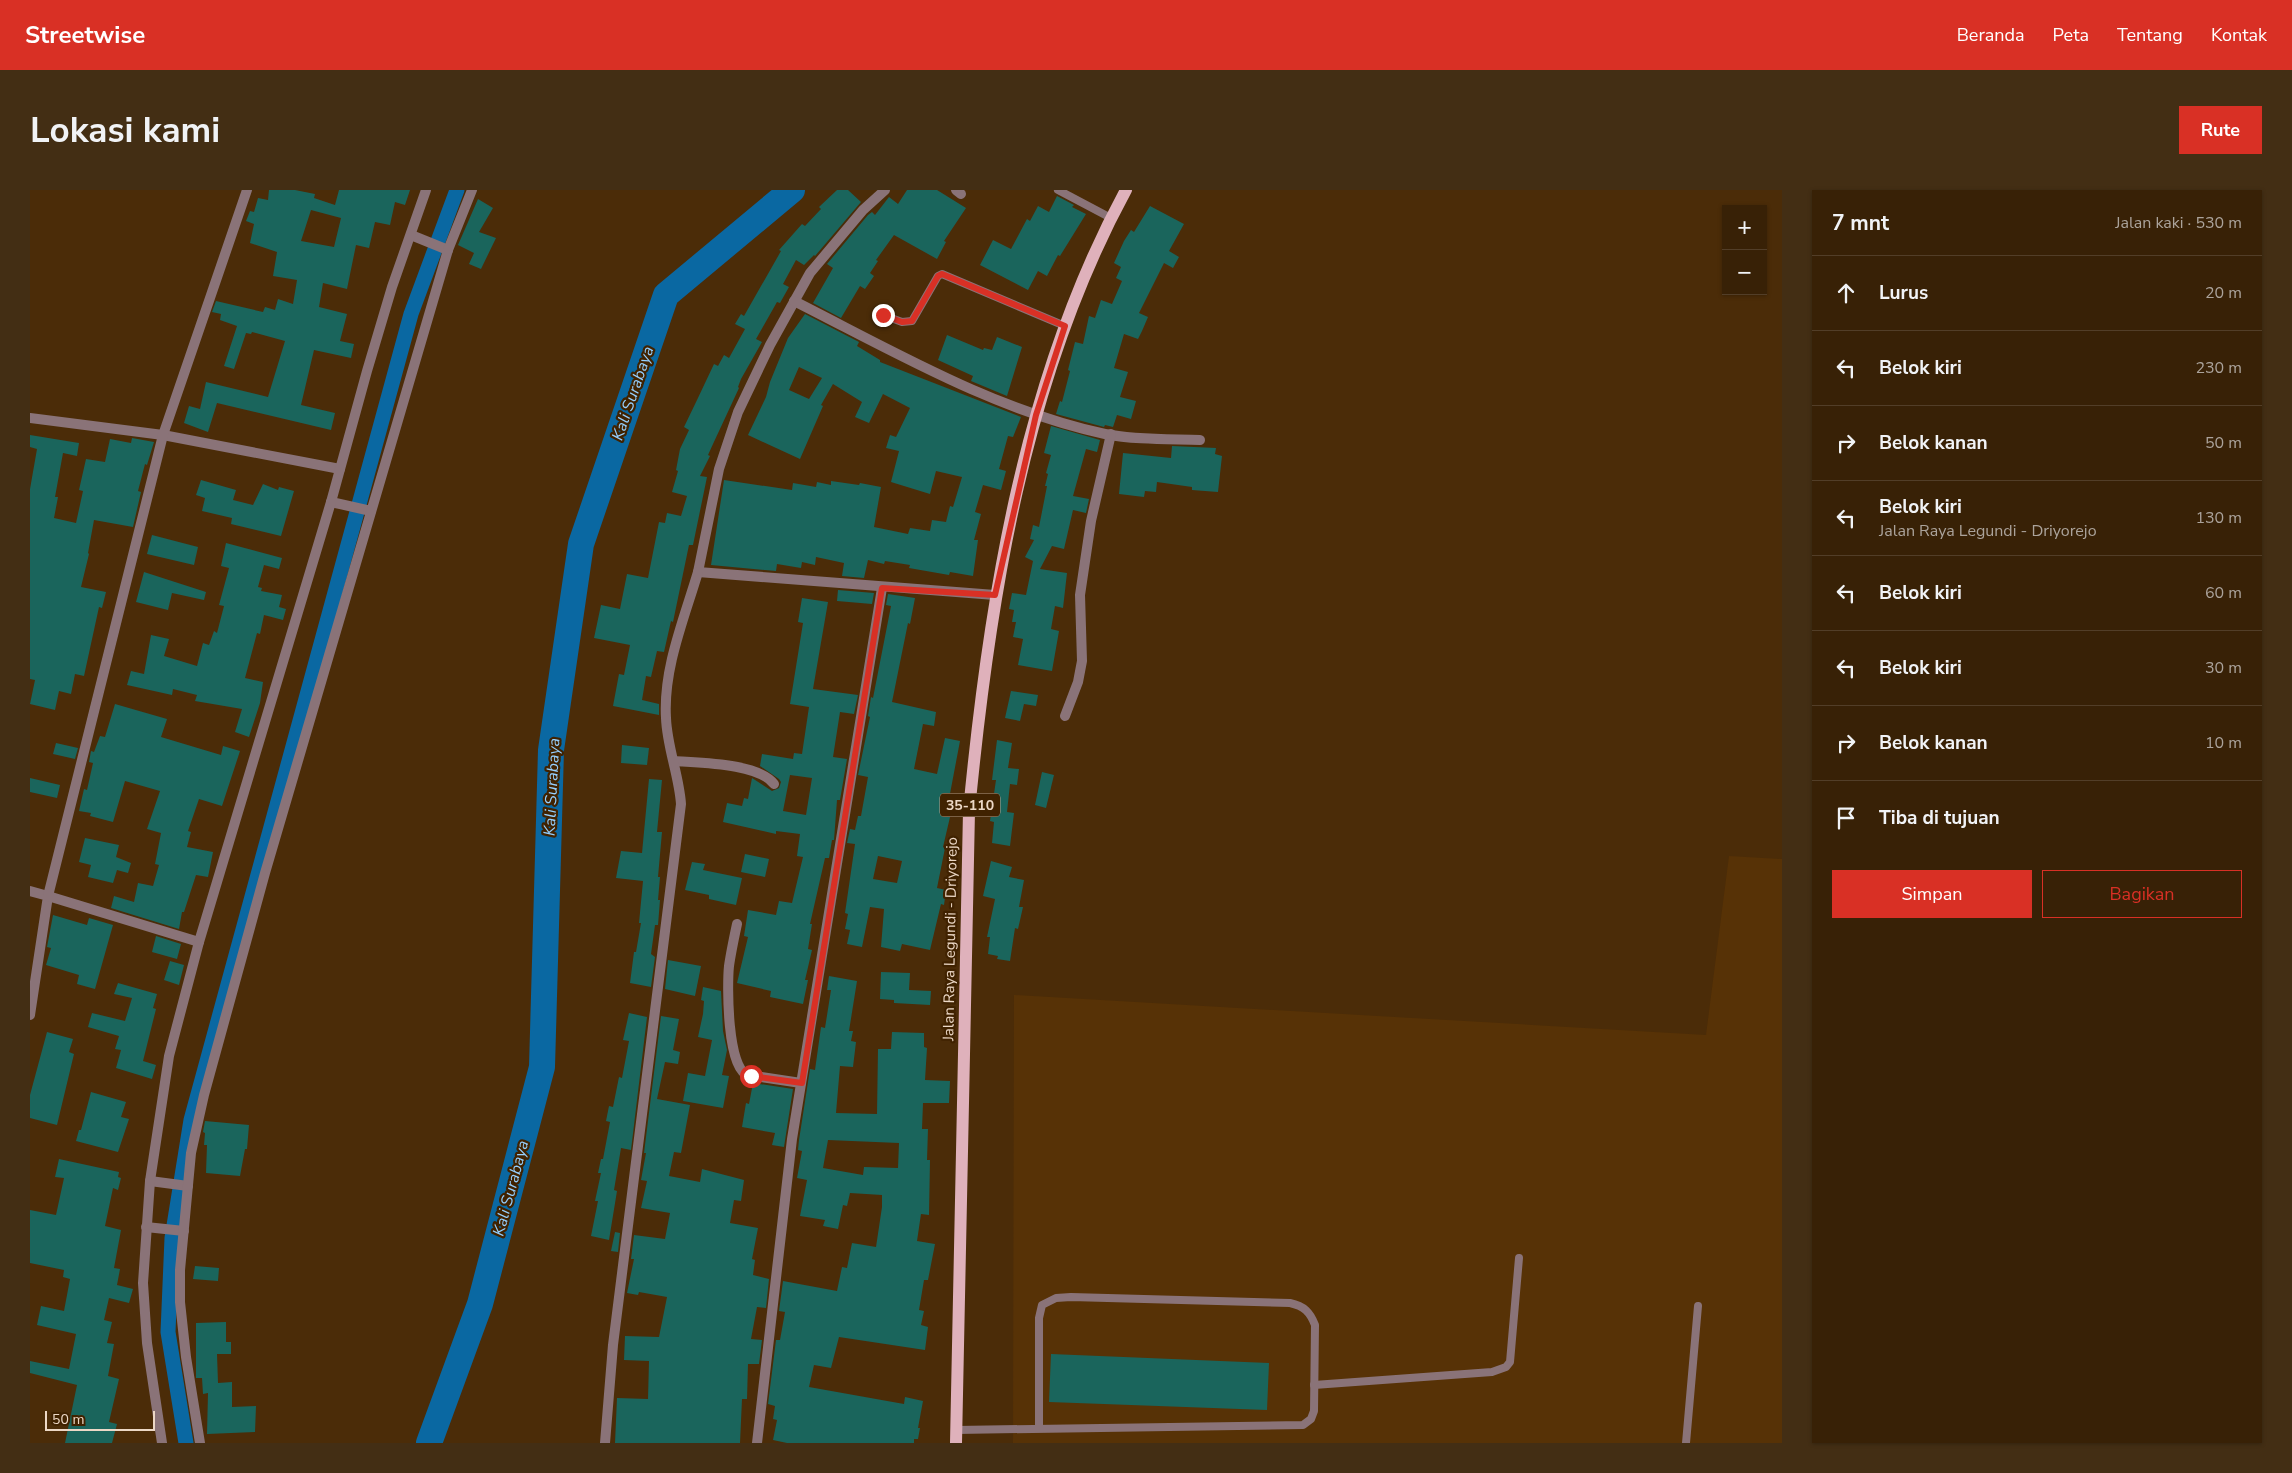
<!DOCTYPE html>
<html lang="id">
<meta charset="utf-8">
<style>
:root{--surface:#382106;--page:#432e14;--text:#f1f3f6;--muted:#aba39b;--line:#523e28;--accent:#d93025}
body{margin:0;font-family:"Nunito Sans",sans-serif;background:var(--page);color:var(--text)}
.controls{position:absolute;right:15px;top:15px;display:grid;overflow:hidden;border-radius:0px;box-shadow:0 1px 4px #0004}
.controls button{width:45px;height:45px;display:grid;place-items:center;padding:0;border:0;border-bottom:1px solid var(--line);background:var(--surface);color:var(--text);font:25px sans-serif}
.scale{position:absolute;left:15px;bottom:12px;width:110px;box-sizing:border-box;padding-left:5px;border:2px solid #ecd8c6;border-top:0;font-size:14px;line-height:18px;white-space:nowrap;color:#ecd8c6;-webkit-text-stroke:4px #402200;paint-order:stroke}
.stop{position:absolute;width:15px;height:15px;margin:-11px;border:4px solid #d93025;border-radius:50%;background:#fff}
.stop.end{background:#d93025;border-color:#fff;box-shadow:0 1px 5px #0008}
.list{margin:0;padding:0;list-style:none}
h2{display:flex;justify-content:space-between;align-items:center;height:65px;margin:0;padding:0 20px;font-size:21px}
h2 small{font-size:16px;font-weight:400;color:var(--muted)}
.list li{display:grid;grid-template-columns:32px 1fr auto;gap:15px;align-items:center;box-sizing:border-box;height:75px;padding:0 20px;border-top:1px solid var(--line)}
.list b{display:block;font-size:19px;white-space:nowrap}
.list p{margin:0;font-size:16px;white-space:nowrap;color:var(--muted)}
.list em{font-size:16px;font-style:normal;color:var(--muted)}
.actions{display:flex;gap:10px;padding:15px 20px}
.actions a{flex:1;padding:11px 0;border:1px solid var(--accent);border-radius:0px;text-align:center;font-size:18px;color:var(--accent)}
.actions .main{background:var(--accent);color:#fff}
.icon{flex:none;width:28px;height:28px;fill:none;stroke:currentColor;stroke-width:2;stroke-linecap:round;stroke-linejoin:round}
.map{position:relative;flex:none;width:1752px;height:1253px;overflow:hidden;border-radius:0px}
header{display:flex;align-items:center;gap:30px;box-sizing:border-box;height:70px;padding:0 25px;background:var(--accent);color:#fff}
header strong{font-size:24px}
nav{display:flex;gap:28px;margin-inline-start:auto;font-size:18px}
.intro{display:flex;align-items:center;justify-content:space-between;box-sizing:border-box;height:120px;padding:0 30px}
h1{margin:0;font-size:35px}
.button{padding:12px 22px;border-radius:0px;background:var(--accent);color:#fff;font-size:18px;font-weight:700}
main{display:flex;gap:30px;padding:0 30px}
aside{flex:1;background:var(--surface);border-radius:0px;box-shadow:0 1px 4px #0004}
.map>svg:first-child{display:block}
</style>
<header>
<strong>Streetwise</strong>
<nav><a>Beranda</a><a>Peta</a><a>Tentang</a><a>Kontak</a></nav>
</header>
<div class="intro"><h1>Lokasi kami</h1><a class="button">Rute</a></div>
<main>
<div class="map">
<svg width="1752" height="1253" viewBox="0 0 1752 1253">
<rect width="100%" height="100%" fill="#4b2c08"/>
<!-- built -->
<polygon fill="#573206" points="1699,666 1752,669 1752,1253 983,1253 984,805 1676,845"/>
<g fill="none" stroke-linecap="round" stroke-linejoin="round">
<!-- canal -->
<polyline stroke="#0a68a2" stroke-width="15" points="156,1253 138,1142 142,1048 161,930 381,124 427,0"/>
<!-- river -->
<polyline stroke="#0a68a2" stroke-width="26" points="399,1253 450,1114 512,877 521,560 551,354 636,105 762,0"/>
</g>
<!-- building -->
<g fill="#1a655c" fill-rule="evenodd">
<path d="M239,0h26l20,4 -1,4 21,7 4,-15h71l-5,15 -10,-3 -5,23 -15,-3 -6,26 -13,-3 -9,44 -24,-6 -4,24 28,7 -7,27 14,3 -3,14 -37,-8 -13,55 34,8 -4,17 -114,-27 -9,29 -24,-9 5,-17 11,3 6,-27 62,15 17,-56 -33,-9 -1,2 -5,-1 -12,36 -10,-3 13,-40 -17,-6 1,-6 -9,-2 4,-11 47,11 2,-5 10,3 3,-11 15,5 4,-24 -24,-4 4,-24 -27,-9 4,-19 -8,-3 4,-10 4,1 4,-14 10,2zM281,20l30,8 -7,29 -33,-6z"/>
<polygon points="807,0 818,0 831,12 785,66 784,65 774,75 766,70 753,94 759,97 750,113 747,112 726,149 732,152 711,189 708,197 709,198 683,254 678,265 680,266 670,286 677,287 663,355 659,355 643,432 641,431 634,462 627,461 621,487 616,486 612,510 629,514 629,525 583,516 589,484 594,485 600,455 564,448 571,415 590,419 597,384 618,388 629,332 635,333 637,323 651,326 657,306 642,302 648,281 646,280 650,259 659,240 654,237 667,210 684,174 688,176 694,165 699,168 715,139 705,134 711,124 714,126 751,61 749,60 772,34 775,36 791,19 789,17"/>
<polygon points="877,0 907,0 936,18 914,51 916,52 907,69 864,45 846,70 848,71 840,83 844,86 835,99 830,96 811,128 783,113 803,78 797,74 838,25 842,22 845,25 859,7 868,14"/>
<polygon points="1027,6 1044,15 1042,17 1056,24 1030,66 1028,65 1017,86 1008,81 998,100 950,75 963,50 981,59 997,29 1000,31 1008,16 1019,22"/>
<polygon points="448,9 463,18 449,42 466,48 451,79 439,74 444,63 428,55"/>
<polygon points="1120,16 1154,34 1139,61 1149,67 1143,78 1134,73 1109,123 1118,127 1112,141 1108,149 1094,144 1084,178 1098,182 1090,207 1106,211 1101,229 1087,225 1083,237 1075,235 1074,237 1026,224 1030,211 1032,212 1040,181 1038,180 1045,152 1053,154 1059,126 1065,128 1071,110 1082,114 1092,91 1086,88 1091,77 1084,73 1094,51 1101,40 1104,42"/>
<path d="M775,124l54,28 -2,4 23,14v2l141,55 -8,20 -5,-1 -9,33 7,2 -5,19 -18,-5 -8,27 6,2 -7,26h4l-5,36 -23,-4 -1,3 -40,-7 1,-3 -25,-4 -1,3 -16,-4 -4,18 -22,-2 2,-13 -28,-6 -1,8 -13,-3 -1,6 -24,-4 -1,7 -65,-6 13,-85 68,10 1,-7 23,4 1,-5 14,3v-4l28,4 1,-2 21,4 -7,40 34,7 2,-6 20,3 2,-11 14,2 4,-16 3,1 9,-30 -26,-6 -6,23 -39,-12 8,-31 -13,-3 4,-13 6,2 14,-29 -27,-14 -14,29 -14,-6 7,-15 -29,-18 -12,21 2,1 -23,53 -52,-24 18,-38 4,-15 18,-44zM769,177l23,11 -13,21 -20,-9z"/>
<polygon points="917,145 953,160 954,158 962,160 967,147 992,157 977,206 941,191 943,186 908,170"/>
<polygon points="1021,236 1070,250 1067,262 1056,259 1043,306 1059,309 1056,323 1043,320 1034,359 1022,356 1010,379 1037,383 1033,418 1025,416 1021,439 1029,441 1022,481 988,475 993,449 983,447 986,432 982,432 984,420 979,419 982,403 996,405 1003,371 995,367 1004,350 1000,349 1003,335 1009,337 1017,296 1015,296 1018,284 1016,283 1021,265 1014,263"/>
<polygon points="0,245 49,253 47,266 33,263 25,307 28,307 24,328 46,333 53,301 49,300 56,269 75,272 80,249 101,253 102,248 124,252 117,275 115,274 108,301 111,302 103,337 64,330 58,363 59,364 51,397 76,402 72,418 69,417 54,486 45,484 41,504 29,501 25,520 0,514 5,490 0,489 0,299 7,259 0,257"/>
<polygon points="1142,256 1186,258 1185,264 1192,266 1188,302 1162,300 1162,297 1127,292 1126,302 1115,301 1114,307 1089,304 1093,263 1141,268"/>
<polygon points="171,290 206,300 203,310 223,315 233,294 248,300 249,297 264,301 251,346 201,334 202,328 172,321 175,308 166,305"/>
<polygon points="122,345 168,357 164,375 117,364"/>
<polygon points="196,353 252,368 249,379 234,375 228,397 232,398 231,401 252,405 249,417 256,419 253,430 234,425 230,444 227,443 215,488 233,492 230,513 219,547 205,542 212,519 165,511 167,505 143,499 142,505 97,495 101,481 114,484 121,445 139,449 134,466 167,476 173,453 179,455 184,441 187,443 194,416 189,415 199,378 191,376"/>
<polygon points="114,382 176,402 174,410 142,403 138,420 106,412"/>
<polygon points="808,400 844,403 842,414 807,411"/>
<path d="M858,404l27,4 -5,26 -2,-1 -16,79 44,10 -2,14 -11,-2 -9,45 23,5 8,-36 15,3 -11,58 5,1 -11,47 2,1 -8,40 9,2 -2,15 -3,-1 -11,46 -28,-6 -2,7 -19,-4 3,-38 -14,-2 -8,40 -15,-3 3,-14 -5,-1 3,-15 -3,-1 10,-69 -8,-1 3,-14 5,1 3,-14h3l7,-39 -10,-2 12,-58 -2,-1 3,-19 2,1 18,-92 -5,-1zM848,666l24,5 -5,22 -24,-4z"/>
<path d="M772,408l26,4 -15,87 45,6 -4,19 -14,-2 -7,45 14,2 -7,41h-3l-3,40h-2l-3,18h-4l-15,66h2l-4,25 4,1 -7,30h3l-5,24 -33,-7 1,-6 -34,-8 11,-46 -4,-1 4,-26 28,5 3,-14 13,2 11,-46 -6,-1 3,-22 -24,-3v3l-53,-12 4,-19 15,3 2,-8 4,1 4,-21 20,13 7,-3 2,-6 -2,-3 -19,-13 2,-12 31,5 1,-6 8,1 7,-47 -19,-3 13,-81 -5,-1zM760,585l22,3 -6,37 -23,-4z"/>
<polygon points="981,501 1008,505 1006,516 994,514 990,531 975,528"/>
<polygon points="85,514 137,529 131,547 191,565 193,556 210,561 192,616 169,609 158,641 161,642 157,657 183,662 178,687 166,685 154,722 152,722 149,739 81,718 84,706 104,712 108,693 123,696 129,675 125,674 131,643 117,639 130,601 95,591 83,632 60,626 61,623 49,621 54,599 57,600 63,573 59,572 61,561 64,562 70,546 75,547"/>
<polygon points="967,550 982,553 978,578 989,579 987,595 980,594 977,622 984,623 980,656 962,653 964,632 960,631 966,590 962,590"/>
<polygon points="26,553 48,558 45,569 23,564"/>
<polygon points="592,555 619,558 617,575 591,573"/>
<polygon points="1012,582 1024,585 1016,618 1005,615"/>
<polygon points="0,588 30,595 27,608 0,602"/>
<polygon points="619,589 632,590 627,642 632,642 628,687 630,687 628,710 630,710 628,735 625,735 621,764 625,767 621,797 600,793 604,762 606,762 611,733 609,733 613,691 586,688 591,661 612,663"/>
<polygon points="55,648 89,655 86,667 101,673 98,683 87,680 83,693 58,687 61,675 49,672"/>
<polygon points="715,664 739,669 735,687 711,682"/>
<polygon points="961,671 982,677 979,687 994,690 989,717 993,717 988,739 985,738 980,771 967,769 968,766 958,764 960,747 957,747 965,709 953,706"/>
<polygon points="662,672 675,674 673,680 712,688 706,715 679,709 679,705 655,700"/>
<polygon points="23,725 57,735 59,728 83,735 65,799 47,794 49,785 16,775 21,758 17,757"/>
<polygon points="126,746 151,754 147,769 122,762"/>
<polygon points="638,770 671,776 665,806 635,799"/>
<polygon points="140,771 154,775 149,795 134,790"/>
<polygon points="851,782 880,783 879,800 901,801 900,815 864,813 864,810 850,809"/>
<path d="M799,786l28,5 -8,50h4l-2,10 5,1 -3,25 -13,-1 -4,47 41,1 1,-65h13l1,-17 32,1v14l3,1 -2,32 25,1 -1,22h-26l-1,26h6l-1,31h3l-1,55 -8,-1 -4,27 18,3 -7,36h-4l-5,30 5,1 -3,14 7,2 -3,23 -86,-13 -8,31 -17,-3 -5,22 95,17 1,-7 18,4 -5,27h2l-2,11h-4v4h-127l-14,-3 4,-20 -4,-1 2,-13 -7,-2 8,-64h4l5,-28 -6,-1 4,-30 54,10 5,-24 5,1 5,-25 24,4 6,-40v-12l-32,-2 -3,13 -4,-1 -5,24 -15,-3 2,-6 -25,-4 7,-36 -10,-2 5,-27 -4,-1 1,-10 11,-71 5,1 6,-43 4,1 6,-38h-4zM798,950l71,3 -1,25 -34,-1 -1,8 -40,-7z"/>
<polygon points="88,793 127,804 123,818 126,819 113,871 126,875 122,889 86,878 91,860 85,859 89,846 58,837 62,823 95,831 102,808 84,804"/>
<polygon points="673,797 691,801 693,841 697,860 692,885 699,886 693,918 653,911 658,883 675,886 682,850 668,847 673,824 674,811 671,810"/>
<polygon points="599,823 617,827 601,960 591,958 584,1000 587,1001 579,1050 561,1046 568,1011 565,1011 571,983 568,983 571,969 573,969 580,932 576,931 579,916 583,917 589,887 592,888 599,851 593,850"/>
<polygon points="631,826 649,829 643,860 650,862 648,874 635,872 627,909 660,915 651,963 644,962 639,986 670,992 672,979 714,990 711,1011 704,1010 700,1033 728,1038 722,1069 725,1070 723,1085 739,1089 736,1118 727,1117 721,1149 732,1150 729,1174 718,1174 717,1209 712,1209 710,1253 585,1253 587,1208 618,1209 619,1171 594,1170 595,1146 629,1147 637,1107 609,1102 608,1105 597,1103 604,1069 601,1069 604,1045 635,1049 640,1023 611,1018 617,991 611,990 616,963 614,963"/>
<polygon points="17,842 43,849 39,862 44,864 27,935 0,928 0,905"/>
<polygon points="723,893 763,899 754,957 742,955 745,943 712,937 716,913 719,914"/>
<polygon points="61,902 96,912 91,927 99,929 88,962 46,951 49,940 51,940"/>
<polygon points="175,931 219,935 217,959 215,959 210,986 176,983 177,955 174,955 175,943 173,942"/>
<polygon points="29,969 89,982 88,987 91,988 88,1000 83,998 75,1036 91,1040 84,1078 90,1079 87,1095 103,1099 99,1113 79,1108 74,1130 82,1132 77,1153 84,1154 78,1186 89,1189 79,1232 87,1234 82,1253 35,1253 47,1195 0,1183 0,1171 39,1179 46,1144 7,1135 11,1116 34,1121 40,1089 33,1087 34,1080 0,1073 0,1020 26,1025 34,988 25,987"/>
<polygon points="585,1042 590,1043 588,1062 581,1061"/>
<polygon points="165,1076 189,1078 188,1091 163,1089"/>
<polygon points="196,1132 196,1152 201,1152 201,1164 187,1164 188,1193 202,1192 202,1217 226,1216 225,1242 177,1244 178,1203 173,1204 172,1188 166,1188 166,1133"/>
<polygon points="1021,1164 1239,1173 1237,1220 1019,1212"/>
</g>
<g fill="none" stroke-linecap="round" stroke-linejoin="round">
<!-- lane -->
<g stroke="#8a7378" stroke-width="8">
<polyline points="1028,0 1081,28"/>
<polyline points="853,125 872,132 882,131 908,86 912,84 1035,136"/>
<polyline points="1284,1195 1462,1182 1476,1177 1480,1172 1489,1068"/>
<path d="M926,1240l347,-5 8,-6 3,-8 1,-86c-5,-13 -11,-19 -25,-22l-219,-6 -15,1 -14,7 -3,13v109"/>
<polyline points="1656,1253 1668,1116"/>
</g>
<!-- street -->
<g stroke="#8a7378" stroke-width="10">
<polyline points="855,0 833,20 780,83 740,155 708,222 689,279 668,382 965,405"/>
<polyline points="926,0 931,4"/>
<polyline points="381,45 418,60"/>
<path d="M764,111c101,51 200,109 311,133 30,6 64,5 95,6"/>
<polyline points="0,228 133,245 310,279"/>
<polyline points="301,312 341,321"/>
<polyline points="1035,526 1048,492 1052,471 1050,405 1061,331 1081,244"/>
<path d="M644,571c26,2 84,2 100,23"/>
<polyline points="0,701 18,706 0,825"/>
<path d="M707,734c-3,14 -6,28 -8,42 -2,19 -2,104 19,109l53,8"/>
<polyline points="169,752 18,706 133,245 217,0"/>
<polyline points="120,991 158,996"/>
<polyline points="116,1037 154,1041"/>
<polyline points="132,1253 117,1153 113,1093 120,991 139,866 169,752 301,312 337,181 362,97 396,0"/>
<polyline points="170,1253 156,1167 150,1112 150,1080 161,963 174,905 235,683 418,60 442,0"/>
<path d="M575,1253l8,-98 68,-541c-2,-29 -14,-57 -15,-86 -3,-49 18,-99 32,-146"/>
<polyline points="727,1253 762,949 852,398"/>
</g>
<!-- primary -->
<path stroke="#dfb1bb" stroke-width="12" d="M926,1253l13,-632c20,-210 55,-434 157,-621"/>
</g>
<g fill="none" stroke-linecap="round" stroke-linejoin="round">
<!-- route -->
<polyline stroke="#d93025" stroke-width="6" points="721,886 772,893 852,398 965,405 1006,225 1035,136 912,84 908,86 882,131 872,132 853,125"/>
</g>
<g text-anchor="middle" stroke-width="4.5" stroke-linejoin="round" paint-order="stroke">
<!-- shield labels -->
<rect fill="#402200" stroke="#b8a18b" stroke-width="1" x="910" y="603.5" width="60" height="23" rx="4"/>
<g font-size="14" font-weight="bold" fill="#ecd8c6">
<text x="940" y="620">35-110</text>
</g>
<!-- street labels -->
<g font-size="15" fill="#ecd8c6" stroke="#402200">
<text transform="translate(920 749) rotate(-89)" y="5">Jalan Raya Legundi - Driyorejo</text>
</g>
<!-- water labels -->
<g font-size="16" font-style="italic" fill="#95cffe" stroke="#402200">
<text transform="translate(602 203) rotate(-71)" y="6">Kali Surabaya</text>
<text transform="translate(521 597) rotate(-87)" y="6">Kali Surabaya</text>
<text transform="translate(480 998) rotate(-75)" y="6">Kali Surabaya</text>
</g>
</g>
</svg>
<div class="controls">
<button>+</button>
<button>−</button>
</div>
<div class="scale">50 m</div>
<div class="stop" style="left:721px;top:886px"></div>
<div class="stop end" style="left:853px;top:125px"></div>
</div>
<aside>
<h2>7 mnt<small>Jalan kaki · 530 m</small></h2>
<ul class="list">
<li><svg class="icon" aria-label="ahead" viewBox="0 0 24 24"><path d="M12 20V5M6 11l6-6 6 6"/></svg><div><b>Lurus</b></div><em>20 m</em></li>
<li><svg class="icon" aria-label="left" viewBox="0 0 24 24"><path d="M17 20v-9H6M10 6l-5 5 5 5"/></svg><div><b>Belok kiri</b></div><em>230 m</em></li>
<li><svg class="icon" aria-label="right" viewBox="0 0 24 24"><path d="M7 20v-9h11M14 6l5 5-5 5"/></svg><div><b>Belok kanan</b></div><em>50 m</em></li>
<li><svg class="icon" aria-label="left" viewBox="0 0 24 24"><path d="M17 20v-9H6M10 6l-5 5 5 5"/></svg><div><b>Belok kiri</b><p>Jalan Raya Legundi - Driyorejo</p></div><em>130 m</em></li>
<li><svg class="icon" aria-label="left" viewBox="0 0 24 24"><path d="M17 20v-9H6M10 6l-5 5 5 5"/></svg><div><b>Belok kiri</b></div><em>60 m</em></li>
<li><svg class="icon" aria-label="left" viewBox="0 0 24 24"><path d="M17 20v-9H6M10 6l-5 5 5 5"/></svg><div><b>Belok kiri</b></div><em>30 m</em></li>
<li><svg class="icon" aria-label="right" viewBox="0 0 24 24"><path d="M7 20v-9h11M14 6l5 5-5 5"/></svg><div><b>Belok kanan</b></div><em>10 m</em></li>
<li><svg class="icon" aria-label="arrive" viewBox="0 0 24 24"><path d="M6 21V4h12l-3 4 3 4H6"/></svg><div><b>Tiba di tujuan</b></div></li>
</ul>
<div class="actions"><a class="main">Simpan</a><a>Bagikan</a></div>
</aside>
</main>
